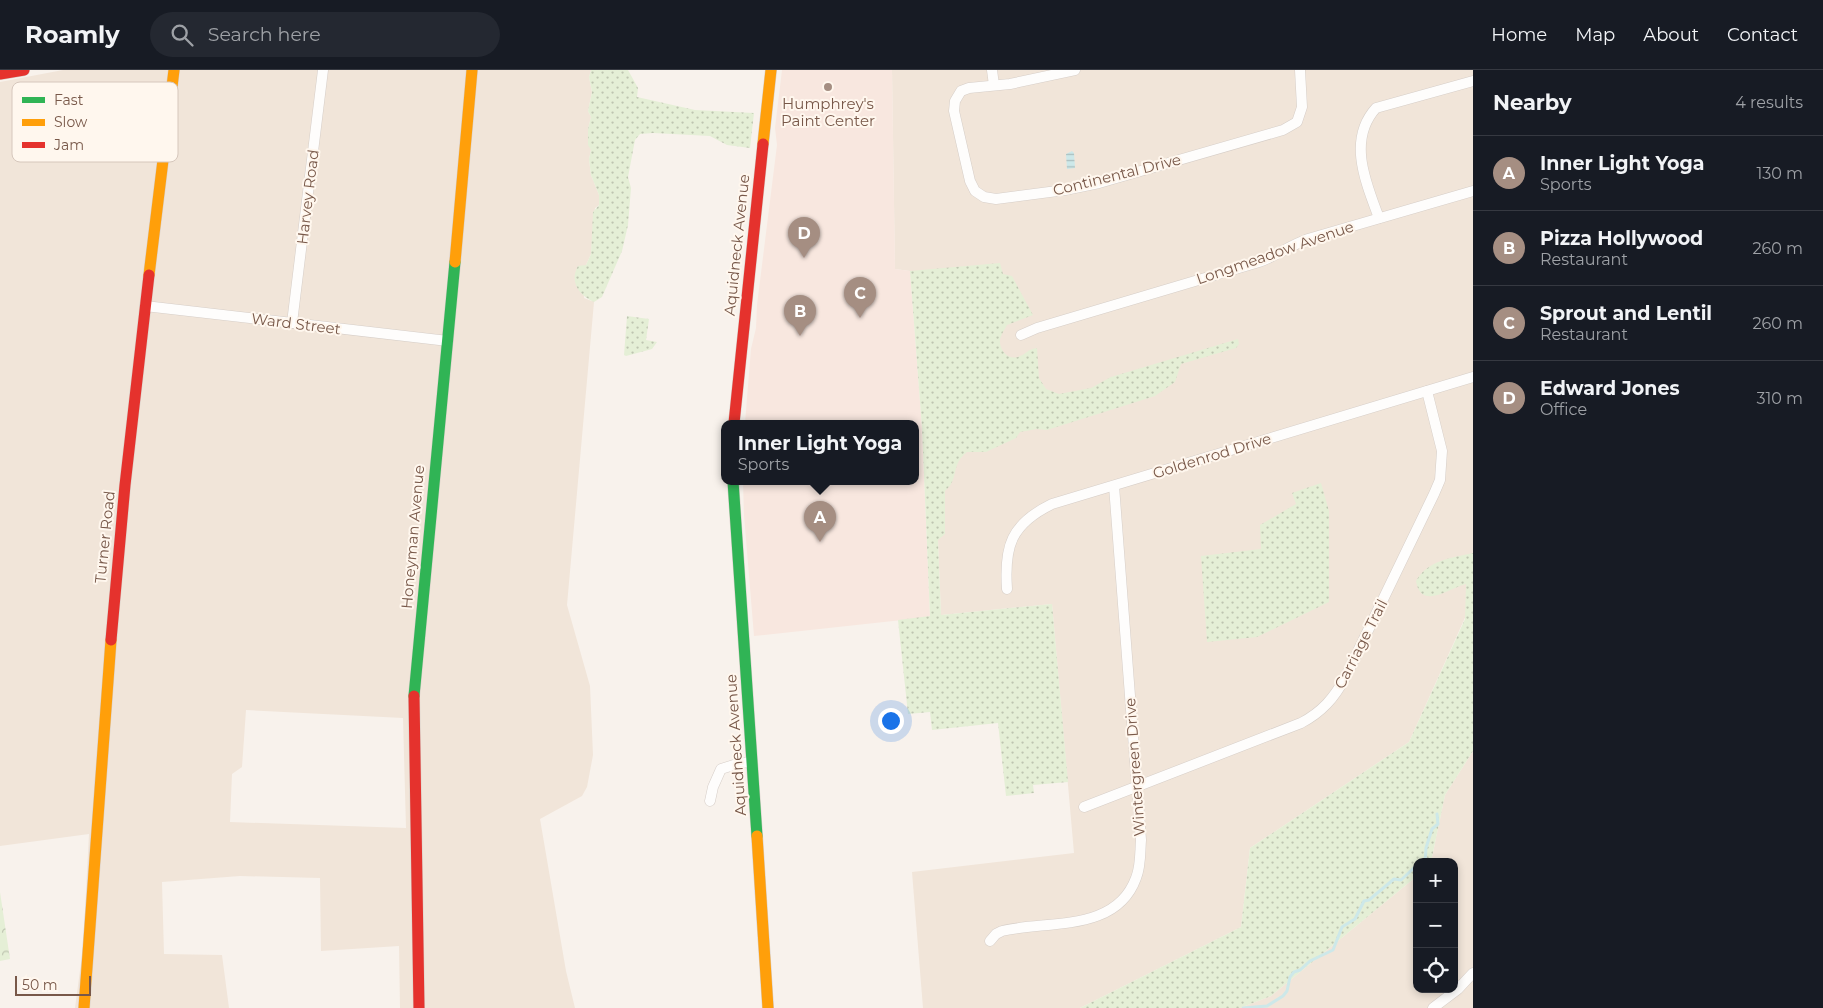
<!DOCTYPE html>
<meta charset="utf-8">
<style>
:root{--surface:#171b24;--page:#242831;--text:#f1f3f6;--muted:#9ea1a6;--line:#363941;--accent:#a58e82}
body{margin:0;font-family:Montserrat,sans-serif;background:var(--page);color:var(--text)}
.controls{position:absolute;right:15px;bottom:15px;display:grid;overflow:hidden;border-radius:10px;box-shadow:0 2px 8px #0003}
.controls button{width:45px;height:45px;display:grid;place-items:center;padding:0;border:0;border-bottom:1px solid var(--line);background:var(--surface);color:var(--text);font:25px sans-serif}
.scale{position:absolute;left:15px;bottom:12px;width:76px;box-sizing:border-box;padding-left:5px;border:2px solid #785849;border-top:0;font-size:14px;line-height:18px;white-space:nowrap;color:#785849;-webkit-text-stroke:4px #fff7ee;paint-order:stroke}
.you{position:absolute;left:890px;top:650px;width:18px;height:18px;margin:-12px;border:4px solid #fff;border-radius:50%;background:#1a73e8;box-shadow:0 0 0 8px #1a73e833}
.badge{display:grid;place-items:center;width:32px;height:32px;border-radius:50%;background:var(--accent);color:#fff;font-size:16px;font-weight:700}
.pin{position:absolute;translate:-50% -41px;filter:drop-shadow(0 1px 2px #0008)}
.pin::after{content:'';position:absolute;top:26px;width:18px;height:15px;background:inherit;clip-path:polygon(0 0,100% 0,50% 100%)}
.popup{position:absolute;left:721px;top:350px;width:198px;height:65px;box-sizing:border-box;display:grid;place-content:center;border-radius:10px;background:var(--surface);filter:drop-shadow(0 1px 4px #0005);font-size:16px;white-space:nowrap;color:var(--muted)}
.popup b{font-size:19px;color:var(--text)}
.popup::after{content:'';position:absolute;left:50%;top:100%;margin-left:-10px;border:10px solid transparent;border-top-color:var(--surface)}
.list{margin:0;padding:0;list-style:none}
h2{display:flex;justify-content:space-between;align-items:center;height:65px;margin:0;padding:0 20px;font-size:21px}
h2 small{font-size:16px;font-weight:400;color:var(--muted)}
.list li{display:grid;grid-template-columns:32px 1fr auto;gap:15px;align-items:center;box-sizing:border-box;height:75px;padding:0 20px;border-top:1px solid var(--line)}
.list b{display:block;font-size:19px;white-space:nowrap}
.list p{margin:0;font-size:16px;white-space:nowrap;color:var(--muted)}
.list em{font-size:16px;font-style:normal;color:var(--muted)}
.icon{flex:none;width:28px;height:28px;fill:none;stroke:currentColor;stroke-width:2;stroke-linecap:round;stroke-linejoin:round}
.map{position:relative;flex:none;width:1473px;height:938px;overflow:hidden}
header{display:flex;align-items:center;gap:30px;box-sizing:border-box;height:70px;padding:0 25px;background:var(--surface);border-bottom:1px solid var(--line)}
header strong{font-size:24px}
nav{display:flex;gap:28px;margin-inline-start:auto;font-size:18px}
.search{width:350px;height:45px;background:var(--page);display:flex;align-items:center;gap:12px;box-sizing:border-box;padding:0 18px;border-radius:28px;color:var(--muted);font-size:19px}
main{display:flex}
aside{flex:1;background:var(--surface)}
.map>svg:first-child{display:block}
</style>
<header>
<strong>Roamly</strong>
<div class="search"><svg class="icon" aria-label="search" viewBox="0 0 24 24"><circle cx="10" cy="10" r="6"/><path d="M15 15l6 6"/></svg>Search here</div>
<nav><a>Home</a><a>Map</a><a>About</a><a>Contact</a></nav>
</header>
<main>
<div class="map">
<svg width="1473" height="938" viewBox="0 0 1473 938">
<defs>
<pattern id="grass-dots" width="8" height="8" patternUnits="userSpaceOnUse" patternTransform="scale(1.25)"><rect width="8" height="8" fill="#e5efd6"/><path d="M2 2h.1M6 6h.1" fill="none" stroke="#bec4b0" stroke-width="1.8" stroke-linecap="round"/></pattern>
<pattern id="forest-crowns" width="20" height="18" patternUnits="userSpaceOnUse" patternTransform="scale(1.25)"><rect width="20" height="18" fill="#e5efd6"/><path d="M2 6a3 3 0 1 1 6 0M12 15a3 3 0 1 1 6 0" fill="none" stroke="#bec4b0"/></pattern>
<pattern id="water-rules" width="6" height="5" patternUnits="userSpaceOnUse" patternTransform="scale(1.25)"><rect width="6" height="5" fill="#cde8e9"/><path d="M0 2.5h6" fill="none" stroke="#abbfbf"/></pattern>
</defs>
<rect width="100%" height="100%" fill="#f8f2ec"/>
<!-- residential -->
<g fill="#f1e5d9" fill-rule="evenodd">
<path d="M63,0h528l-2,7 3,15 -4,19 3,6 -3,12 3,21 -2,9 2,16 8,20v10l-4,3 -4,46 -5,11 -2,33 10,4 -27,303 23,81 3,69 -6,32 -5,9 -42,23 26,152 9,37h-175l-1,-62 -78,5 -1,-73 -80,-2 -78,6 2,72 58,1 7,53h-154l8,-60 6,-114 -89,12v-764zM246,640l157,8 3,110 -176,-6 2,-48 10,-7z"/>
<polygon points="892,0 1473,0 1473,530 1409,672 1250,778 1241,857 1080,938 923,938 912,802 1074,783 1052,534 941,545 938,470 910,201 895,199"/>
<polygon points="1473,681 1473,938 1240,938 1271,926 1417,806 1417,919 1454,919 1454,792 1431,792 1445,725"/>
</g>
<!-- commercial -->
<polygon fill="#f8e7df" points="782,0 892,0 895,199 910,201 922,358 930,547 754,566 744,445 743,411 915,411 915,353 745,353 751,279 756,258 757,235 777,75 775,58"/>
<!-- grass -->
<g fill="url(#grass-dots)">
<path d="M591,0h37l10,18 -1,9 58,13 59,3 -4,35 -23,-3 -17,-9 -57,-3 -13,1 -5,6 -7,37 3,11 -3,37 -6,26 -20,46 -8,5c-15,-7 -25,-20 -16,-36l8,-1 5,-11 2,-42 6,-7v-10l-8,-20 -2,-16 2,-9 -3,-5v-16l3,-12 -3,-6 4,-19 -3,-15z"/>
<path d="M1000,193l3,11 9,2 21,39 -26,10c-2,4 -6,9 -7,15 -1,10 9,22 20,16 8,-3 6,-6 17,-8l2,30 7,11 13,5 32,-6 20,-11 127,-38 1,5 -3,4 -55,16 -6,18 -20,14 -108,34 -10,-1 -17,3 -4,6 -30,14h-19c-17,13 -7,26 -22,39v43l-7,6 3,75 111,-11 16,178 -35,3 1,8 -28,3 -8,-73 -66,7 -2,-18 -22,2 -10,-94 32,-4 -8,-188 -12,-157z"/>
<polygon points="627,246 649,249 646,270 657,272 652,279 626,286 624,285"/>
<polygon points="1321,413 1329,441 1329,532 1257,567 1207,572 1201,486 1261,479 1260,455 1296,434 1292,423"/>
<path d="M1473,483v198l-28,44 -14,67h-14v14l-146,120 -31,12h-160l161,-81 9,-79 159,-106 56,-123 1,-35c-17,4 -45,27 -50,-3 12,-21 35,-23 57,-28z"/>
</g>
<!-- forest -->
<polygon fill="url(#forest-crowns)" points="0,822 10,889 0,891"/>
<!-- water -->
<polygon fill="url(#water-rules)" points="1072,81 1074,83 1075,98 1067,99 1066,84"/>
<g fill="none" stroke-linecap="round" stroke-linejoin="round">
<!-- stream -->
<g stroke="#cde8e9" stroke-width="3">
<polyline points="1425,792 1426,778 1432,759 1438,754 1437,744"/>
<polyline points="1243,938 1267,936 1283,926 1287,921 1290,907 1294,902 1300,900 1310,891 1333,880 1342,857 1355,849 1364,831 1369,830 1394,809 1401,810 1417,795"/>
</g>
<defs>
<g id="street">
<polyline points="992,0 994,15"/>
<polyline points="1075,0 1010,14 969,18 961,21 955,31 954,41 970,111 975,121 984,127 996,129 1065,120 1099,113 1283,60 1297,52 1302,37 1300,0"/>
<path d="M1379,148c-13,-35 -32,-78 -3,-110l97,-27"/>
<polyline points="145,236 448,271"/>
<polyline points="292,253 323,0"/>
<path d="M1021,265l16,-7 222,-66c17,-6 32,-17 49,-23l165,-48"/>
<path d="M1007,519c-3,-43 4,-65 45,-85l421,-127"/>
<polyline points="710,731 713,717 721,699 740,693 752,692"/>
<path d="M1084,737l217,-84c21,-11 33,-25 44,-45l89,-184 6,-14 2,-29 -15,-60"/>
<path d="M990,871l6,-7 6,-3c45,-11 114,2 134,-53 5,-12 4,-26 5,-38l-27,-354"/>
<polyline points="1433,938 1458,919 1473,903"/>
</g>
<g id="fast">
<polyline points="733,411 757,766"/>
<polyline points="414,626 455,192"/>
</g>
<g id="slow">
<polyline points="763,74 771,0"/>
<polyline points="455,192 472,0"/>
<polyline points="149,205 174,0"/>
<polyline points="757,766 768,938"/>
<polyline points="84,938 111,570"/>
</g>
<g id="jam">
<polyline points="0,4 24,0"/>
<polyline points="734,353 763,74"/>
<polyline points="111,570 125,415 149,205"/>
<polyline points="414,626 419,938"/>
</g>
</defs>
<!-- street casing -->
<use href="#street" stroke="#d6cec8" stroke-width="11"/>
<!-- fast casing -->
<use href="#fast" stroke="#d7cec8" stroke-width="12"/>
<!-- slow casing -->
<use href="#slow" stroke="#d7cec8" stroke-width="12"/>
<!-- jam casing -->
<use href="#jam" stroke="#d7cec8" stroke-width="12"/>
<!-- street -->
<use href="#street" stroke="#fefdfc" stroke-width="10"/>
<!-- fast -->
<use href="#fast" stroke="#30b455" stroke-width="11"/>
<!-- slow -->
<use href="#slow" stroke="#ff9f0a" stroke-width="11"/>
<!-- jam -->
<use href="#jam" stroke="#e5322d" stroke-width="11"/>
</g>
<!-- markers -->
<circle fill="#a58e82" stroke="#fff7ee" stroke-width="2" cx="828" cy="17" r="5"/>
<g text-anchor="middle" stroke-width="4" stroke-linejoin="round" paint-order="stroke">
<!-- poi labels -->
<g font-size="15" fill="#785849" stroke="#fff7ee">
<text x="828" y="39">Humphrey's<tspan x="828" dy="17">Paint Center</tspan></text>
</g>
<!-- street labels -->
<g font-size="15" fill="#785849" stroke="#fff7ee">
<text transform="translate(1117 105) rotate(-14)" y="5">Continental Drive</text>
<text transform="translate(308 127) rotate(-83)" y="5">Harvey Road</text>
<text transform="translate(737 175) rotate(-84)" y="5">Aquidneck Avenue</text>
<text transform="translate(1275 183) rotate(-19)" y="5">Longmeadow Avenue</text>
<text transform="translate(296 254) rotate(7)" y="5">Ward Street</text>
<text transform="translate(1212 386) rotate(-17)" y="5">Goldenrod Drive</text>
<text transform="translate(105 467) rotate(-84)" y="5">Turner Road</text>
<text transform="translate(413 467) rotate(-85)" y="5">Honeyman Avenue</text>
<text transform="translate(1361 574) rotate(-63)" y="5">Carriage Trail</text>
<text transform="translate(736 675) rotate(-94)" y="5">Aquidneck Avenue</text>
<text transform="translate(1135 697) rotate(-94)" y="5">Wintergreen Drive</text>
</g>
</g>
<!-- legend -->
<rect x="12" y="12" width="166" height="80" rx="8" fill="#fff7ee" stroke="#d6c7bc" stroke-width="1"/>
<rect x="22" y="27" width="23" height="6" fill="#30b455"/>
<rect x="22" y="49" width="23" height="7" fill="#ff9f0a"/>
<rect x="22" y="72" width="23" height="6" fill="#e5322d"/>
<g font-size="14" fill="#785849">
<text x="54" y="35">Fast</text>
<text x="54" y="57">Slow</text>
<text x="54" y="80">Jam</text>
</g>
</svg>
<div class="controls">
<button>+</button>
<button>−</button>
<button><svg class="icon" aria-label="locate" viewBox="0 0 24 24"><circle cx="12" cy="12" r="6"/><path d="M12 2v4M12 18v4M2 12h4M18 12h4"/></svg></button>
</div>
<div class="scale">50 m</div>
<div class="you"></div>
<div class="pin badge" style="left:820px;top:472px">A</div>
<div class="popup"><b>Inner Light Yoga</b>Sports</div>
<div class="pin badge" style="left:800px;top:266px">B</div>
<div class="pin badge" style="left:860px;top:248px">C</div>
<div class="pin badge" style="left:804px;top:188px">D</div>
</div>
<aside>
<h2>Nearby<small>4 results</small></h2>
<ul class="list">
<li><span class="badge">A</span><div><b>Inner Light Yoga</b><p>Sports</p></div><em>130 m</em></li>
<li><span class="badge">B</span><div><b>Pizza Hollywood</b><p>Restaurant</p></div><em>260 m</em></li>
<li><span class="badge">C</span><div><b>Sprout and Lentil</b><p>Restaurant</p></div><em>260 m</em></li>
<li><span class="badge">D</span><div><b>Edward Jones</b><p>Office</p></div><em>310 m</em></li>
</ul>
</aside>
</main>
